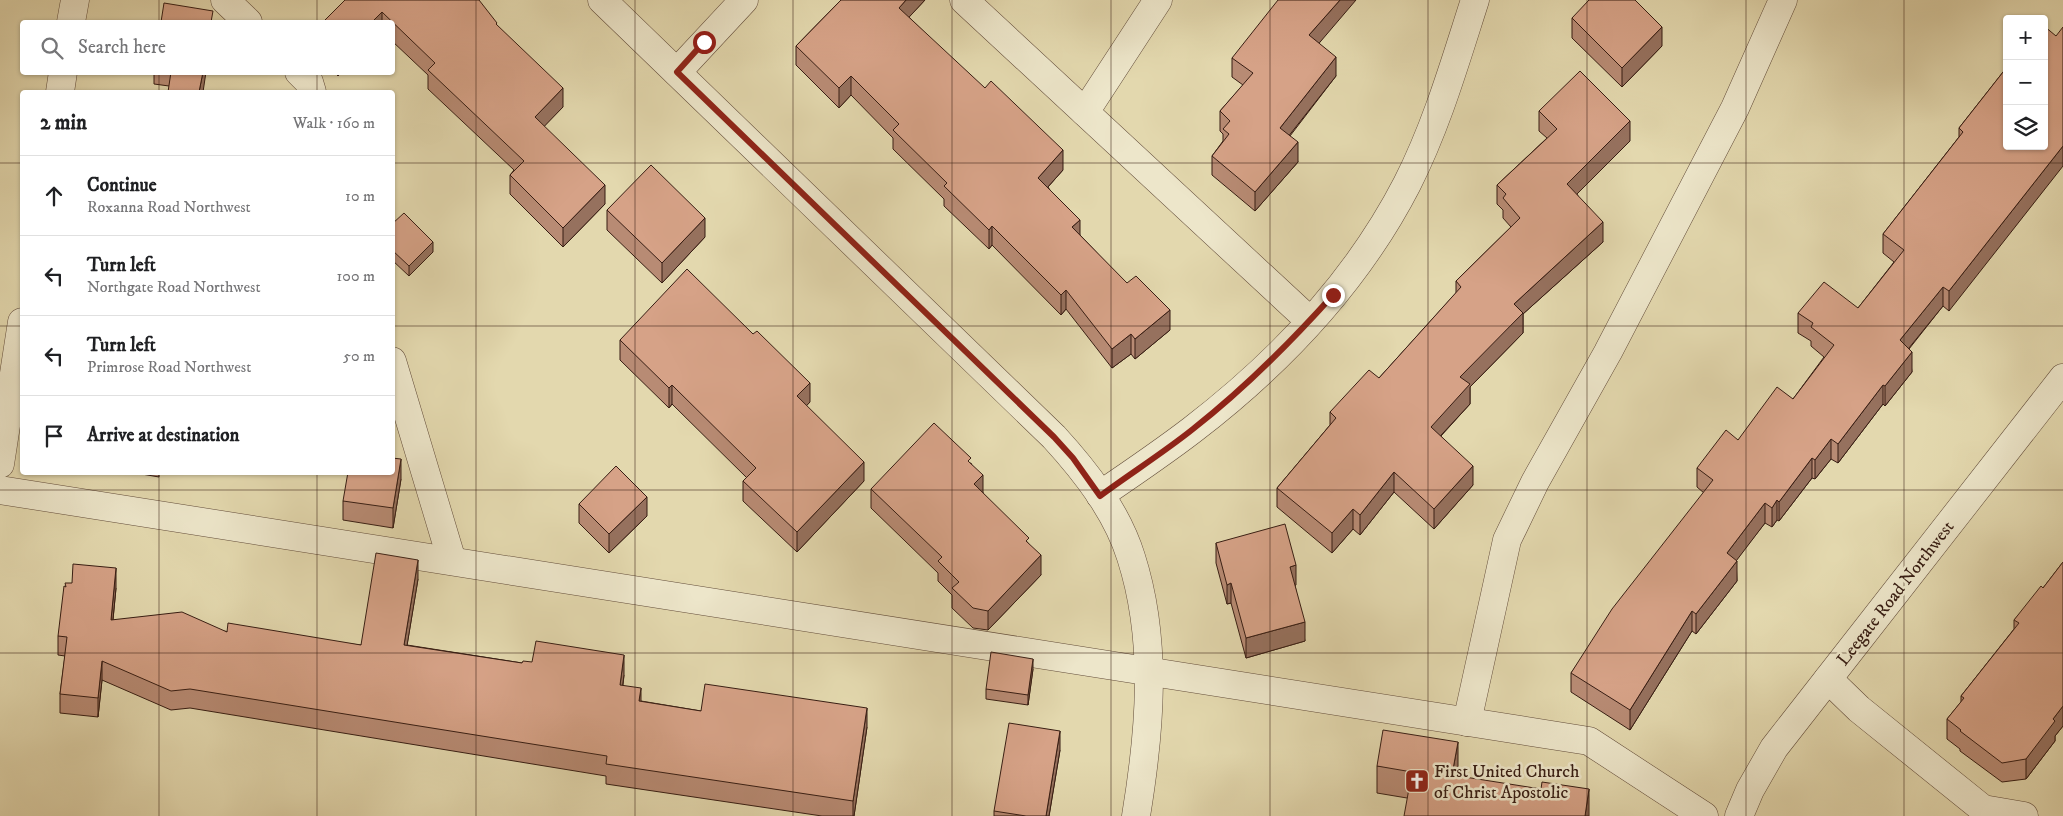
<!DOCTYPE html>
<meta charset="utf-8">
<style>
:root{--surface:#fff;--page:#f6f6f6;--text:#202124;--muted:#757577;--line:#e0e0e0}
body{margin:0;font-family:"IM FELL DW Pica",serif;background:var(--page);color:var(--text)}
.controls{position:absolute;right:15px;top:15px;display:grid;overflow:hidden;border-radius:5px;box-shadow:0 1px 4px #0004}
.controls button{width:45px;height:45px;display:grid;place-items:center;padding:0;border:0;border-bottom:1px solid var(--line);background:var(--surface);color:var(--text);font:25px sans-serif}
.stop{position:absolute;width:15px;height:15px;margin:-11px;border:4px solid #8f2418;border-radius:50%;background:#fff}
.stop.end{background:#8f2418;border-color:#fff;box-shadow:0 1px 5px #0008}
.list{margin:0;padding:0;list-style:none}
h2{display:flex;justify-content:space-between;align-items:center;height:65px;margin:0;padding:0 20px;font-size:21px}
h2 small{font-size:16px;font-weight:400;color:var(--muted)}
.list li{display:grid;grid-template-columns:32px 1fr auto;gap:15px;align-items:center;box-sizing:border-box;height:80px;padding:0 20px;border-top:1px solid var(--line)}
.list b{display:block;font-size:19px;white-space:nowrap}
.list p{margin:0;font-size:16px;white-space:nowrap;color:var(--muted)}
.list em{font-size:16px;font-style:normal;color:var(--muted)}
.icon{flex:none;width:28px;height:28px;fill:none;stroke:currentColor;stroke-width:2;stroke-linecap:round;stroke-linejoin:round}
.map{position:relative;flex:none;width:2063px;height:816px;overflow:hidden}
.search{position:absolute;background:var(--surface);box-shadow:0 1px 4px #0004;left:20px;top:20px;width:375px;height:55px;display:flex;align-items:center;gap:12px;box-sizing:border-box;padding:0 18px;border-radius:5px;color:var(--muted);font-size:19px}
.panel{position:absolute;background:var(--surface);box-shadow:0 1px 4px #0004;left:20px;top:90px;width:375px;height:385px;border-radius:5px}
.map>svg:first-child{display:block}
</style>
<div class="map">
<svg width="2063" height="816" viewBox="0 0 2063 816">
<rect width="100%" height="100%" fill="#e3d8ae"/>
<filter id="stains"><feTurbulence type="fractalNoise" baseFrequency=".004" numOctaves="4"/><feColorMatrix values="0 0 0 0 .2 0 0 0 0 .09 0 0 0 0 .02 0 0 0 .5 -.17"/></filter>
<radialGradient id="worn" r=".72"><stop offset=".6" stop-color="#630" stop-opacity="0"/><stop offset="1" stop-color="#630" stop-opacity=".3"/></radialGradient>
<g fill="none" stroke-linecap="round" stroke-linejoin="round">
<defs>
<g id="minor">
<polyline points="225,0 248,22"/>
<path d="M602,0l452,437c32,35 63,75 77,120 27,84 19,174 5,259"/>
<polyline points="964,0 1310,321"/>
<polyline points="71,22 75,0"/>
<polyline points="299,72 309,82 312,92"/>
<polyline points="677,72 744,0"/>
<polyline points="60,92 63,72"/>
<polyline points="1085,112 1158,0"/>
<polyline points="392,361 452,561"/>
<polyline points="0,464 22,322"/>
<polyline points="0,490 1589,741 1704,816"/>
<path d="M1100,495c31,-21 62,-42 92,-65 86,-66 165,-149 215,-246 30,-59 48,-122 68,-184"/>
<polyline points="1828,679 1859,709 1983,809 2024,816"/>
<polyline points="1467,722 1507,540 1535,482 1608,352 1735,108 1783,0"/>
<polyline points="1739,816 1750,790 1774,748 2063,378"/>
</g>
</defs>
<!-- minor casing -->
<use href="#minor" stroke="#624c3a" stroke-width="29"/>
<!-- minor -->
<use href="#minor" stroke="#ede6ca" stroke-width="28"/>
</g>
<!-- wall -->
<g fill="#b88b74" stroke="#371d13">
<polygon points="345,0 497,25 563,107 544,126 605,204 563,247 510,194 510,175 514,170 428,89 428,75 392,41 392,22 323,22"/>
<polygon points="841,0 925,0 909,17 1063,170 1048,187 1080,235 1170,330 1135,359 1131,354 1112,368 1066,309 1061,315 992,245 989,249 944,206 944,199 893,149 893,138 851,95 839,108 796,65 796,46"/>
<polygon points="1572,18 1662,46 1622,87 1572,38"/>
<polygon points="1319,43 1336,76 1290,136 1298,162 1255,211 1212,175 1212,156 1223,141 1223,134 1220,131 1220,111 1243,85 1232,77 1232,58"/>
<polygon points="2007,67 1949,311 1943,306 1909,349 1912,372 1885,406 1883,404 1838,463 1831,459 1815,479 1812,478 1779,521 1777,520 1772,527 1765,523 1736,560 1737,581 1696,634 1692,631 1630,730 1571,692 1571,673 1704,493 1697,487 1697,468 1738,440 1793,399 1824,357 1811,346 1811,341 1798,333 1798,313 1858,308 1894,262 1883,253 1883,234 1959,137 1959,128"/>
<polygon points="154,72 206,72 169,86 154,84"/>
<polygon points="334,72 342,72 338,76"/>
<polygon points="1539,111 1630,141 1577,194 1603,242 1523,314 1523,333 1470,387 1470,404 1441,436 1473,485 1434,529 1394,492 1360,535 1353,529 1332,553 1277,507 1277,488 1330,425 1330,412 1379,378 1456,293 1456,281 1511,227 1503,218 1503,210 1497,204 1497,185 1547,138 1539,131"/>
<polygon points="607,210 705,237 662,283 607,230"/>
<polygon points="392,224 433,252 409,276 392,260"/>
<polygon points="620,340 810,402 806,406 864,481 797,552 743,501 743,481 747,478 672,404 669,408 620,360"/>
<polygon points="971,463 983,493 1029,544 1041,575 988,630 973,628 952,608 952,595 938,581 938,573 871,508 871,489"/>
<polygon points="130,472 159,472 159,477"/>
<polygon points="401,479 393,528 343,520 343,501"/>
<polygon points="579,504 647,516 609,553 579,523"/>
<polygon points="1216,543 1296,585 1295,585 1305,641 1246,658 1231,603 1227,604 1216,563"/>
<polygon points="2063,562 2063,726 2055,736 2055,741 2026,779 2002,782 1960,751 1960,749 1947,739 1947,719 1961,702 1961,696 2014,629 2014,620 2043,588"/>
<polygon points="418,579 407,645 522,663 624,675 623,685 641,701 701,711 867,727 854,816 822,816 606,784 606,776 190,708 171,710 102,680 98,717 60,713 60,694 65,656 58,655 58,636 116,588 113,620 361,645"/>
<polygon points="1033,669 1028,705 986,699 986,689"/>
<polygon points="1060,750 1049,816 994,816 994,811"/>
<polygon points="1377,766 1458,769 1457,775 1589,816 1407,798 1377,793"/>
</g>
<!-- shaded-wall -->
<g fill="#96715e" stroke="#371d13">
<polygon points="906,0 925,0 899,28 899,8"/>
<polygon points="1340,0 1356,0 1309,55 1309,35"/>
<polygon points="382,12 382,22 372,22"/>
<polygon points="1662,27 1662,46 1622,87 1622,68"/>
<polygon points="1336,57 1336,76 1280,147 1280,128"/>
<polygon points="203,72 206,72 203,92 199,92"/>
<polygon points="851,76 851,95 839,108 839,88"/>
<polygon points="563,88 563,107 535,136 535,117"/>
<polygon points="1630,121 1630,141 1567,204 1567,184"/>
<polygon points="1298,142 1298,162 1255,211 1255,192"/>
<polygon points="2063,146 2063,166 1949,311 1949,291"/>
<polygon points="1063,150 1063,170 1038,198 1038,178"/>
<polygon points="605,185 605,204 563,247 563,228"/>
<polygon points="705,218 705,237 662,283 662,263"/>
<polygon points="1080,220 1080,239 1072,227"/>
<polygon points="1603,222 1603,242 1523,314 1523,333 1470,387 1470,404 1431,446 1431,427 1460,377 1514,304"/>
<polygon points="992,226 992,245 989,249 989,230"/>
<polygon points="433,242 433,252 409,276 409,266"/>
<polygon points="1943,287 1943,306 1900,359 1900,340"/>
<polygon points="1066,290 1066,309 1061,315 1061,295"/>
<polygon points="1170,310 1170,330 1135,359 1135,339"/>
<polygon points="1131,334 1131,354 1112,368 1112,349"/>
<polygon points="1912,352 1912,372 1885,406 1885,386"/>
<polygon points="810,383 810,402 797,416 797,396"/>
<polygon points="672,385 672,404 669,408 669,388"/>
<polygon points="1883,385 1883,404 1838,463 1838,444"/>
<polygon points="1831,439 1831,459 1815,479 1815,460"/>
<polygon points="1812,458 1812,478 1779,521 1779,502"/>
<polygon points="401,459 401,479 393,528 393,508"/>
<polygon points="864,462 864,481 797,552 797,532"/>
<polygon points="1473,466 1473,485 1434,529 1434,509"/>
<polygon points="1394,472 1394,492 1360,535 1360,515"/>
<polygon points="983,475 983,494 974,484"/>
<polygon points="647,497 647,516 609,553 609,534"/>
<polygon points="1777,500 1777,520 1772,527 1772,508"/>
<polygon points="1765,503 1765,523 1727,573 1727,553"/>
<polygon points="1353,509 1353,529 1332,553 1332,533"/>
<polygon points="1041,555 1041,575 988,630 988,611"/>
<polygon points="418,560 418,579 404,664 404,645"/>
<polygon points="1737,561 1737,581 1696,634 1696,614"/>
<polygon points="1296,565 1296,585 1290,587 1290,567"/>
<polygon points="116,568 116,588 111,639 111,620"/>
<polygon points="1231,583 1231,603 1227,604 1227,585"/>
<polygon points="1692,611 1692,631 1630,730 1630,710"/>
<polygon points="1305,622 1305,641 1246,658 1246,638"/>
<polygon points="624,655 624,675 620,704 620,685"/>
<polygon points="1033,659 1033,669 1028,705 1028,695"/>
<polygon points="102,661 102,680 98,717 98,698"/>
<polygon points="641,688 641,707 639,701"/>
<polygon points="2063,706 2063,726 2055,736 2055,741 2026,779 2026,759 2053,719"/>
<polygon points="867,708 867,727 854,816 853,816 853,801"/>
<polygon points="1060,731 1060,750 1049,816 1046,816"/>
<polygon points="1458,742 1458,769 1452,802 1452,775"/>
<polygon points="1589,789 1589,816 1585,816"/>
</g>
<!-- building -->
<g fill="#d6a287" stroke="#371d13">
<polygon points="345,0 479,0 497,23 496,24 563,88 535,117 605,185 563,228 510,175 524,161 428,70 435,63 382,12 372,22 323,22"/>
<polygon points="841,0 906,0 899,8 985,88 991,81 1063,150 1038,178 1080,220 1072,227 1127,283 1136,276 1170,310 1135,339 1131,334 1112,349 1066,290 1061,295 992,226 989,230 944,186 947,183 893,130 899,124 851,76 839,88 796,46"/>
<polygon points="1278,0 1340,0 1309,35 1336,57 1280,128 1298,142 1255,192 1212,156 1229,134 1223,129 1230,121 1220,111 1253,73 1232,58"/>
<polygon points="1589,0 1635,0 1662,27 1622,68 1572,18"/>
<polygon points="164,3 213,11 211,22 161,22"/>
<polygon points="2044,26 2056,36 2063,27 2063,146 1949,291 1943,287 1900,340 1912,352 1885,386 1883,385 1838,444 1831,439 1815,460 1812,458 1779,502 1777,500 1772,508 1765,503 1727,553 1737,561 1696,614 1692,611 1630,710 1571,673 1612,609 1713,480 1697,468 1726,430 1738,440 1777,387 1793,399 1834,345 1811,327 1813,323 1798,313 1824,282 1858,308 1904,250 1883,234 1963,132 1959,128 2007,67 2007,146 2044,146"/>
<polygon points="1580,71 1630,121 1567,184 1603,222 1514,304 1523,313 1460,377 1470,384 1431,427 1473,466 1434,509 1394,472 1360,515 1353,509 1332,533 1277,488 1336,418 1330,412 1369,370 1379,378 1461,287 1456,281 1520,218 1503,198 1506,194 1497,185 1557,129 1539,111"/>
<polygon points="171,72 203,72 199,92 168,92"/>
<polygon points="651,165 705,218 662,263 607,210"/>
<polygon points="404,213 433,242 409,266 392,250 392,224"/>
<polygon points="687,269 753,334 757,331 810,383 797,396 864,462 797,532 743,481 756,468 672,385 669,388 620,340"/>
<polygon points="934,423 971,458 968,461 983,475 974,484 1029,538 1026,541 1041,555 988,611 973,608 952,588 959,582 938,561 942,557 871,489"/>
<polygon points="392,458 401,459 393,508 343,501 348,472 392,472"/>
<polygon points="616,466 647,497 609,534 579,504"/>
<polygon points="1285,524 1296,565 1290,567 1305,622 1246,638 1231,583 1227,585 1216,543"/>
<polygon points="376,553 418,560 404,645 522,663 523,661 532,662 536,641 624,655 620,685 641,688 639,701 701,711 705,684 867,708 853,801 606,764 607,756 413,725 190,689 171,691 102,661 98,698 60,694 67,637 58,636 64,586 66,587 65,583 72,583 73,564 116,568 111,620 182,612 227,632 228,623 361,645"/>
<polygon points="2063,562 2063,706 2053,719 2055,721 2026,759 2002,763 1960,731 1961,730 1947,719 1964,698 1961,696 2019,623 2014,620 2041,586 2043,588"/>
<polygon points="991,652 1033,659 1028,695 986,689"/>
<polygon points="1009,723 1060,731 1046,816 1026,816 994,811"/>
<polygon points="1383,730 1458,742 1452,775 1541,789 1542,782 1589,789 1585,816 1404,816 1412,772 1377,766"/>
</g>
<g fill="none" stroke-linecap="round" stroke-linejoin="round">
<!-- route -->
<path stroke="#8f2418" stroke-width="6" d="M704,42l-27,30 377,365 19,21 27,38c31,-23 63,-43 93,-67 51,-40 97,-86 140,-134"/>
</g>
<!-- grid -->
<path fill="none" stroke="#371d13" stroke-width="1" stroke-opacity="0.55" d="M159,0v22M317,0v22M476,0v816M635,0v816M793,0v816M952,0v816M1111,0v816M1270,0v816M1428,0v816M1587,0v816M1746,0v816M1904,0v816M159,72v20M317,72v20M0,163h22M392,163h1671M0,326h22M392,326h1671M159,472v344M317,472v344M0,490h2063M0,653h2063"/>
<!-- icons -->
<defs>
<symbol id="church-square" viewBox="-11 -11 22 22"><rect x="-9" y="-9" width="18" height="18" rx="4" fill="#8f2418" stroke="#ede6ca"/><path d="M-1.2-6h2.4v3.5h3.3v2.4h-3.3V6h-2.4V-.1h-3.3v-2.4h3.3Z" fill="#fff"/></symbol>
</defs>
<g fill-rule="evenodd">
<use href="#church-square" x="1403" y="767" width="28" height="28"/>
</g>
<g text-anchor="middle" stroke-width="5" stroke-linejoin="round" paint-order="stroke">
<!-- street labels -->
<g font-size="18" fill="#371d13" stroke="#ede6ca">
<text transform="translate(1895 593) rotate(-52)" y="6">Leegate Road Northwest</text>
</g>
<!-- poi labels -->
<g font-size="18" fill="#371d13" stroke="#ede6ca" text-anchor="start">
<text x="1434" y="777">First United Church<tspan x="1434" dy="21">of Christ Apostolic</tspan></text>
</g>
</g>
<rect width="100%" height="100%" filter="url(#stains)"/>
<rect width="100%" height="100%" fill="url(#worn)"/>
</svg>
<div class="controls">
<button>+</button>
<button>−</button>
<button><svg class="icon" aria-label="layers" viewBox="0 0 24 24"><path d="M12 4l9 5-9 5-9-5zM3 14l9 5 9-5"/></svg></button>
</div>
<div class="stop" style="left:704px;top:42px"></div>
<div class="stop end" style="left:1333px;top:295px"></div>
<div class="search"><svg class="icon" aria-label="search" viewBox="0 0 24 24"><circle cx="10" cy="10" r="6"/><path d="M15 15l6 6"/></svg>Search here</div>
<section class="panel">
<h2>2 min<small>Walk · 160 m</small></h2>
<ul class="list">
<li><svg class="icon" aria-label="ahead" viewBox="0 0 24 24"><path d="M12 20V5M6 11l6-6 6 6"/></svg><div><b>Continue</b><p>Roxanna Road Northwest</p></div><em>10 m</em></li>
<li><svg class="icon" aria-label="left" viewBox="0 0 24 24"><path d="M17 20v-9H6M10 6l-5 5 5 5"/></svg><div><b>Turn left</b><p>Northgate Road Northwest</p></div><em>100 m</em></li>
<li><svg class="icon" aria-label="left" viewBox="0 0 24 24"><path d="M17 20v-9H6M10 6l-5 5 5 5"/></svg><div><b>Turn left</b><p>Primrose Road Northwest</p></div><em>50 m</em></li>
<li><svg class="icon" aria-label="arrive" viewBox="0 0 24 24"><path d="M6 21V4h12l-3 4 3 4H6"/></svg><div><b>Arrive at destination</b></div></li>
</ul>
</section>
</div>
